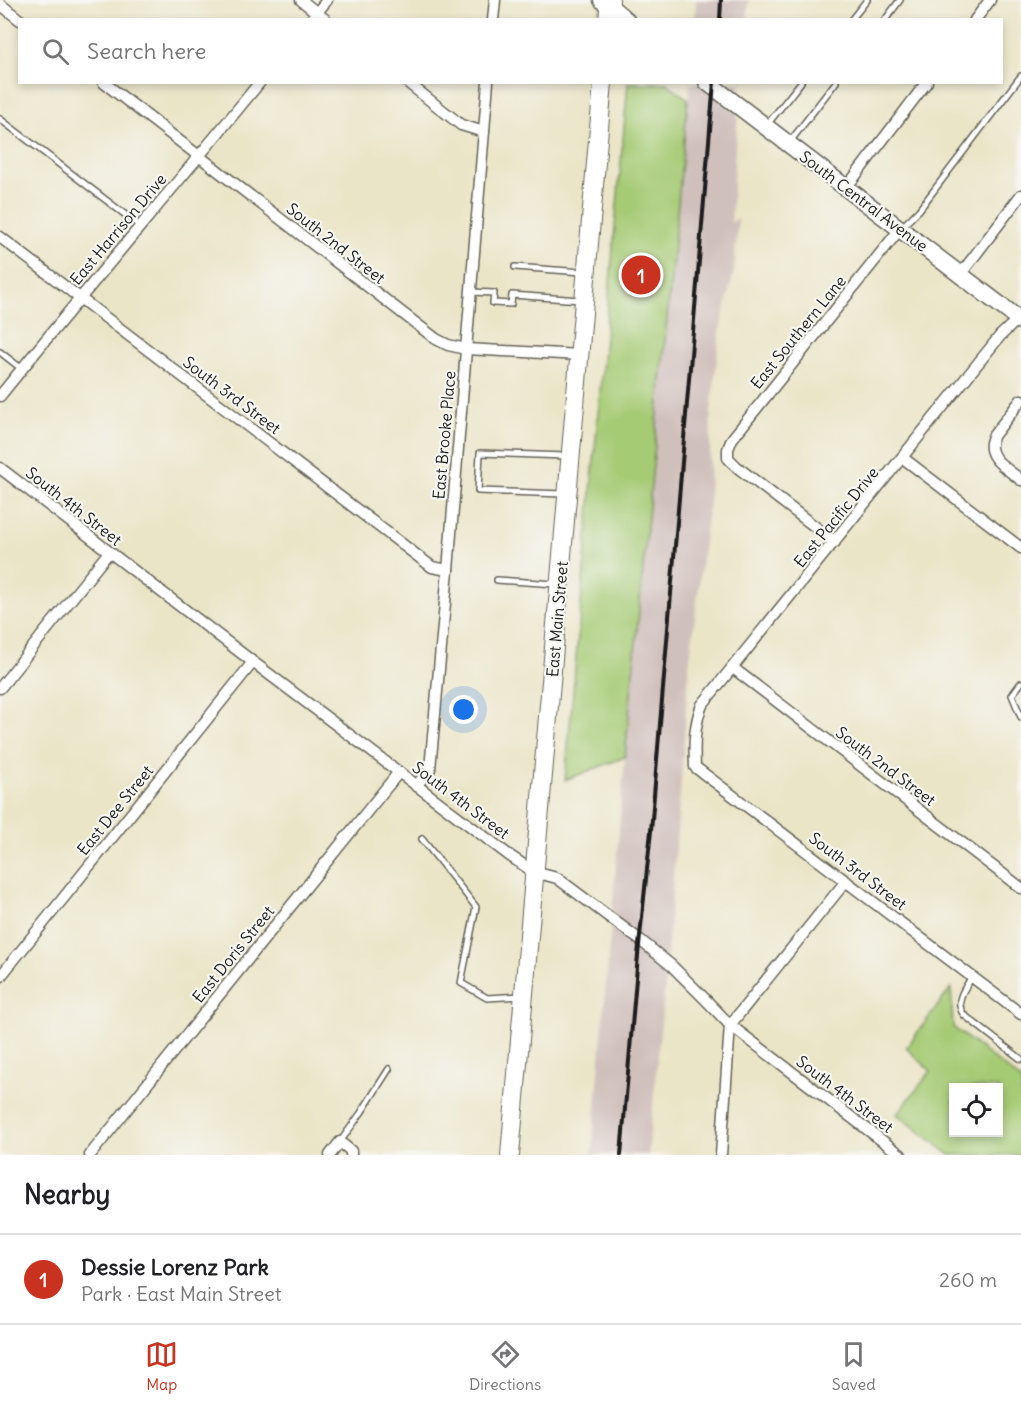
<!DOCTYPE html>
<meta charset="utf-8">
<style>
:root{--surface:#fff;--page:#f6f6f6;--text:#202124;--muted:#757577;--line:#e0e0e0;--accent:#c8321e}
body{margin:0;font-family:Delius,sans-serif;background:var(--page);color:var(--text)}
.controls{position:absolute;right:18px;bottom:18px;display:grid;overflow:hidden;border-radius:0px;box-shadow:0 3px 9px #0003}
.controls button{width:54px;height:54px;display:grid;place-items:center;padding:0;border:0;border-bottom:2px solid var(--line);background:var(--surface);color:var(--text);font:30px sans-serif}
.you{position:absolute;left:464px;top:710px;width:21px;height:21px;margin:-15px;border:4px solid #fff;border-radius:50%;background:#1a73e8;box-shadow:0 0 0 9px #1a73e833}
.badge{display:grid;place-items:center;width:39px;height:39px;border-radius:50%;background:var(--accent);color:#fff;font-size:20px;font-weight:700}
.pin{position:absolute;translate:-50% -50%;border:3px solid #fff;box-shadow:0 2px 6px #0006}
.list{margin:0;padding:0;list-style:none}
h2{display:flex;justify-content:space-between;align-items:center;height:78px;margin:0;padding:0 24px;font-size:26px}
h2 small{font-size:20px;font-weight:400;color:var(--muted)}
.list li{display:grid;grid-template-columns:39px 1fr auto;gap:18px;align-items:center;box-sizing:border-box;height:90px;padding:0 24px;border-top:2px solid var(--line)}
.list b{display:block;font-size:22px;white-space:nowrap}
.list p{margin:0;font-size:20px;white-space:nowrap;color:var(--muted)}
.list em{font-size:20px;font-style:normal;color:var(--muted)}
.icon{flex:none;width:33px;height:33px;fill:none;stroke:currentColor;stroke-width:2;stroke-linecap:round;stroke-linejoin:round}
.map{position:relative;flex:none;width:1021px;height:1155px;overflow:hidden}
.search{position:absolute;background:var(--surface);box-shadow:0 3px 9px #0003;left:18px;right:18px;top:18px;height:66px;display:flex;align-items:center;gap:15px;box-sizing:border-box;padding:0 21px;border-radius:0px;color:var(--muted);font-size:22px}
.sheet{height:168px;background:var(--surface)}
nav{display:flex;justify-content:space-around;align-items:center;box-sizing:border-box;height:84px;border-top:2px solid var(--line);background:var(--surface);font-size:16px;color:var(--muted)}
nav a{display:grid;justify-items:center;gap:3px}
nav .on{color:var(--accent)}
.map>svg:first-child{display:block}
</style>
<div class="map">
<svg width="1021" height="1155" viewBox="0 0 1021 1155">
<rect width="100%" height="100%" fill="#f6f6f2"/>
<filter id="ink" filterUnits="userSpaceOnUse"><feTurbulence type="fractalNoise" baseFrequency=".0167" numOctaves="2"/><feDisplacementMap in="SourceGraphic" scale="12" xChannelSelector="R" yChannelSelector="G"/><feConvolveMatrix kernelMatrix="1 2 1 2 8 2 1 2 1" color-interpolation-filters="sRGB"/></filter>
<filter id="wash" filterUnits="userSpaceOnUse"><feTurbulence type="fractalNoise" baseFrequency=".008" numOctaves="4" result="noise"/><feDisplacementMap in="SourceGraphic" scale="24" xChannelSelector="R" yChannelSelector="G"/><feGaussianBlur stdDeviation="1.35" result="paint"/><feColorMatrix in="noise" values="0 0 0 0 0 0 0 0 0 0 0 0 0 0 0 0 0 1.4 0 .05"/><feComposite in="paint" operator="in"/></filter>
<g filter="url(#wash)">
<rect width="100%" height="100%" fill="#ebe5c8"/>
<!-- industrial -->
<g fill="#d0c0bc">
<polygon points="696,0 749,0 747,19 695,19"/>
<polygon points="690,83 741,83 735,147 731,223 738,218 734,271 720,330 711,412 709,500 689,667 681,781 664,992 648,1155 592,1155 625,757"/>
</g>
<!-- green -->
<g fill="#a6cb75" stroke="#617448" stroke-width="1.5" fill-rule="evenodd">
<polygon points="628,83 667,83 688,99 625,757 565,780"/>
<path d="M951,988l2,39 68,53v75h-71l-53,-41 34,-43 -25,-23zM954,1088h44v44h-44z"/>
</g>
</g>
<g filter="url(#ink)">
<g fill="none" stroke-linecap="round" stroke-linejoin="round">
<defs>
<g id="lane">
<polyline points="851,20 867,0"/>
<polyline points="885,20 900,0"/>
<polyline points="0,119 140,226"/>
<polyline points="766,126 801,82"/>
<polyline points="789,143 836,82"/>
<polyline points="901,228 919,210 1021,76"/>
<polyline points="515,267 582,272"/>
<polyline points="471,292 494,293 493,303 511,304 512,295 580,300"/>
<polyline points="0,352 22,369"/>
<polyline points="563,494 478,491 480,453 566,456"/>
<polyline points="497,580 555,584"/>
<polyline points="1021,683 1012,695 1021,717"/>
<polyline points="422,839 476,907 461,983 487,998 522,996"/>
<path d="M972,977c-8,12 -18,25 -8,38l57,44"/>
<polyline points="340,1142 361,1113 389,1069"/>
</g>
<g id="street">
<polyline points="301,0 326,20"/>
<polyline points="0,4 20,20"/>
<polyline points="311,20 327,0"/>
<polyline points="493,20 495,0"/>
<polyline points="975,20 990,0"/>
<polyline points="103,82 436,339 448,345 466,349 580,355"/>
<polyline points="407,82 461,125 484,132"/>
<polyline points="846,188 927,82"/>
<polyline points="0,237 432,567 448,570"/>
<polyline points="960,275 1021,195"/>
<path d="M1018,319l-18,17 -298,369c-8,20 -8,40 -7,62l326,247"/>
<path d="M0,396c85,-106 174,-208 260,-314"/>
<path d="M1021,400l-27,35c-12,21 12,33 27,45"/>
<polyline points="903,458 1021,548"/>
<polyline points="0,468 253,662 510,856 534,872 557,878 640,940 672,966 706,1000 730,1025 901,1155"/>
<polyline points="835,542 737,467 728,458 728,449 732,439 900,229"/>
<polyline points="733,668 1021,888"/>
<polyline points="0,688 109,552"/>
<polyline points="416,786 430,769 448,570 488,82"/>
<polyline points="0,977 253,662"/>
<polyline points="90,1155 399,772"/>
<polyline points="330,1155 340,1142 351,1151 351,1155"/>
<polyline points="721,1155 730,1025 846,881"/>
</g>
<g id="secondary">
<polyline points="602,0 626,20"/>
<polyline points="707,82 1021,321"/>
</g>
<g id="primary">
<polyline points="608,20 610,0"/>
<polyline points="510,1155 603,82"/>
</g>
</defs>
<!-- lane casing -->
<use href="#lane" stroke="#646258" stroke-width="8"/>
<!-- street casing -->
<use href="#street" stroke="#646258" stroke-width="13"/>
<!-- secondary casing -->
<use href="#secondary" stroke="#646258" stroke-width="19"/>
<!-- primary casing -->
<use href="#primary" stroke="#646258" stroke-width="20"/>
<!-- lane -->
<use href="#lane" stroke="#fff" stroke-width="5"/>
<!-- street -->
<use href="#street" stroke="#fff" stroke-width="10"/>
<!-- secondary -->
<use href="#secondary" stroke="#fff" stroke-width="16"/>
<!-- primary -->
<use href="#primary" stroke="#fff" stroke-width="18"/>
<!-- rail -->
<g stroke="#1c1c1c" stroke-width="4">
<polyline points="720,20 721,0"/>
<polyline points="621,1155 638,955 651,831 714,82"/>
</g>
</g>
</g>
<g text-anchor="middle" stroke-width="4.5" stroke-linejoin="round" paint-order="stroke">
<!-- street labels -->
<g font-size="16" fill="#1c1c1c" stroke="#f6f6f2">
<text transform="translate(864 201) rotate(37)" y="6">South Central Avenue</text>
<text transform="translate(118 229) rotate(-50)" y="6">East Harrison Drive</text>
<text transform="translate(336 243) rotate(38)" y="6">South 2nd Street</text>
<text transform="translate(798 332) rotate(-51)" y="6">East Southern Lane</text>
<text transform="translate(232 395) rotate(37)" y="6">South 3rd Street</text>
<text transform="translate(444 435) rotate(-85)" y="6">East Brooke Place</text>
<text transform="translate(74 506) rotate(38)" y="6">South 4th Street</text>
<text transform="translate(836 517) rotate(-51)" y="6">East Pacific Drive</text>
<text transform="translate(557 619) rotate(-85)" y="6">East Main Street</text>
<text transform="translate(886 766) rotate(37)" y="6">South 2nd Street</text>
<text transform="translate(461 800) rotate(37)" y="6">South 4th Street</text>
<text transform="translate(115 810) rotate(-51)" y="6">East Dee Street</text>
<text transform="translate(858 871) rotate(37)" y="6">South 3rd Street</text>
<text transform="translate(233 954) rotate(-51)" y="6">East Doris Street</text>
<text transform="translate(845 1094) rotate(37)" y="6">South 4th Street</text>
</g>
</g>
</svg>
<div class="controls">
<button><svg class="icon" aria-label="locate" viewBox="0 0 24 24"><circle cx="12" cy="12" r="6"/><path d="M12 2v4M12 18v4M2 12h4M18 12h4"/></svg></button>
</div>
<div class="you"></div>
<div class="pin badge" style="left:641px;top:275px">1</div>
<div class="search"><svg class="icon" aria-label="search" viewBox="0 0 24 24"><circle cx="10" cy="10" r="6"/><path d="M15 15l6 6"/></svg>Search here</div>
</div>
<section class="sheet">
<h2>Nearby<small></small></h2>
<ul class="list">
<li><span class="badge">1</span><div><b>Dessie Lorenz Park</b><p>Park · East Main Street</p></div><em>260 m</em></li>
</ul>
</section>
<nav>
<a class="on"><svg class="icon" aria-label="map" viewBox="0 0 24 24"><path d="M3 6l6-2 6 2 6-2v14l-6 2-6-2-6 2zM9 4v14M15 6v14"/></svg>Map</a>
<a><svg class="icon" aria-label="directions" viewBox="0 0 24 24"><path d="M12 3l9 9-9 9-9-9zM9 14v-3h6M13 9l2 2-2 2"/></svg>Directions</a>
<a><svg class="icon" aria-label="saved" viewBox="0 0 24 24"><path d="M7 4h10v16l-5-4-5 4z"/></svg>Saved</a>
</nav>
